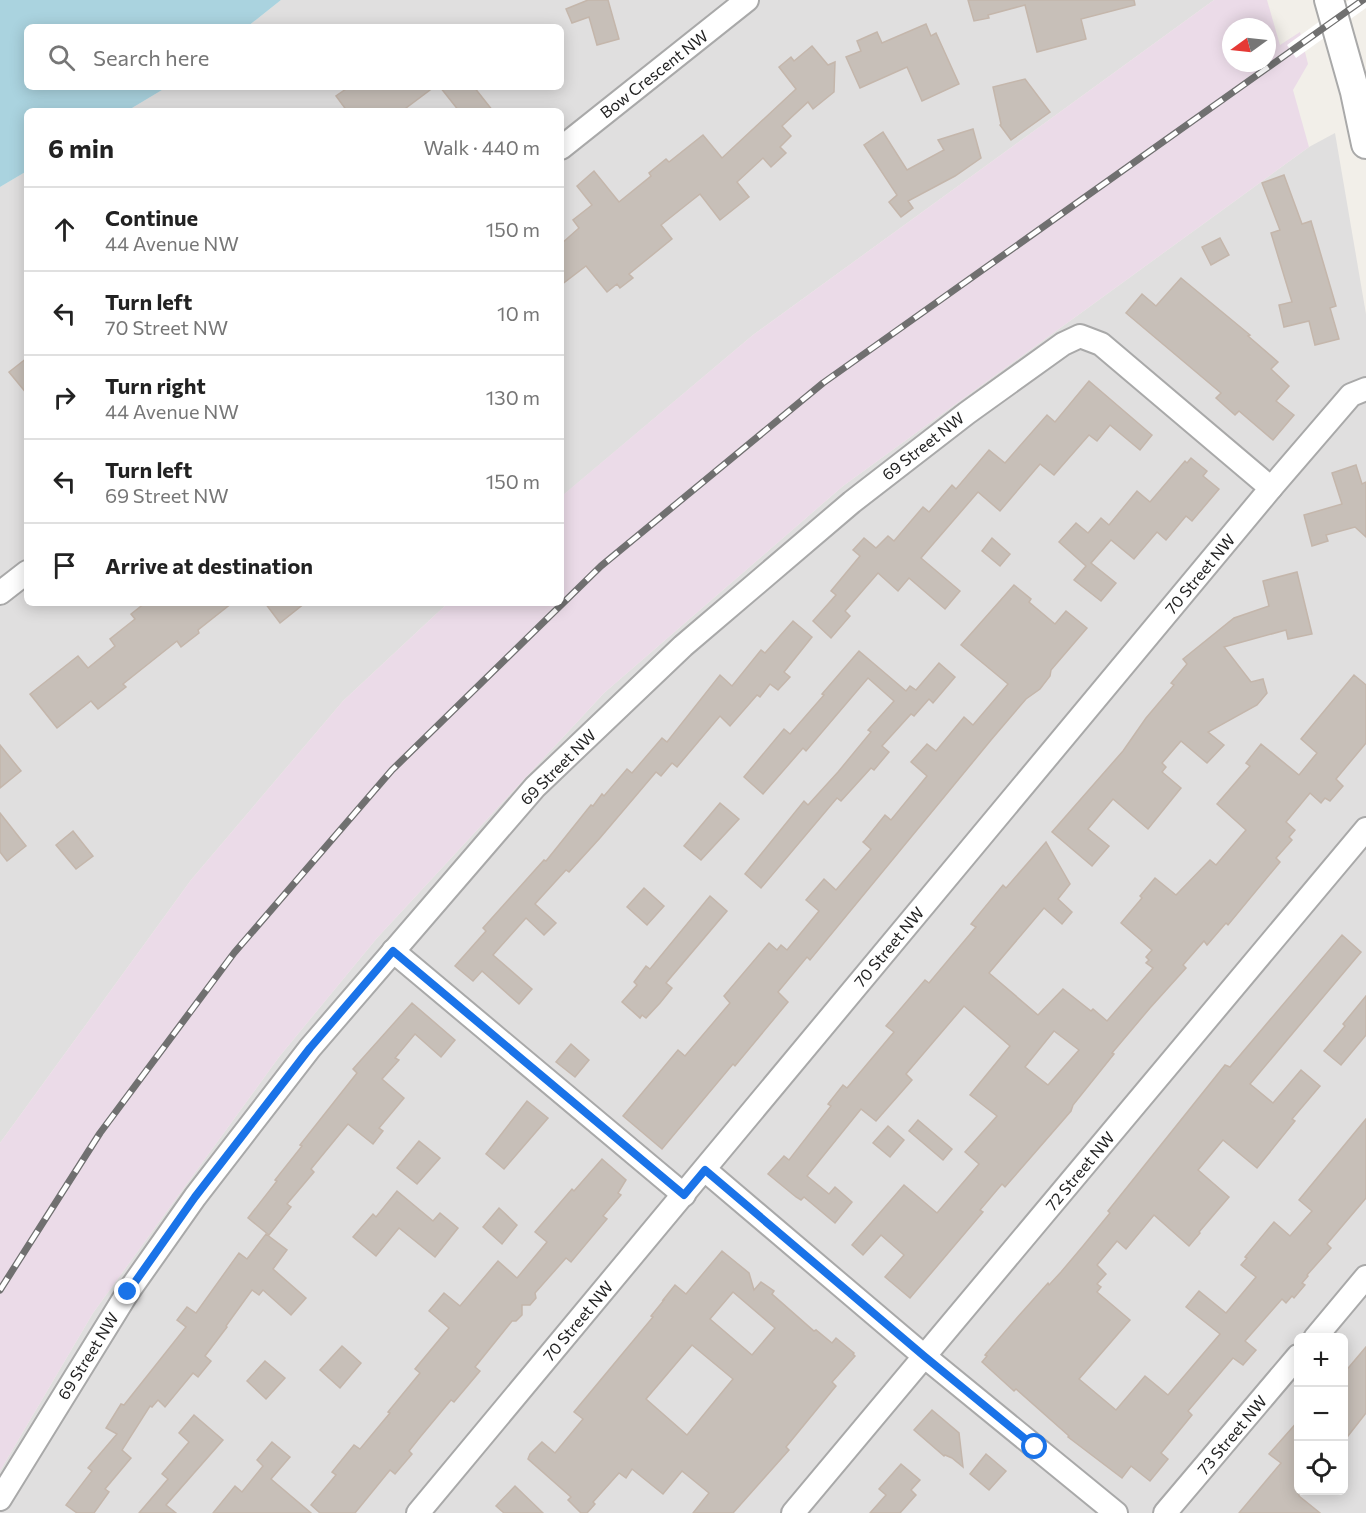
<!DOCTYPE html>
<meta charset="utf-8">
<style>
:root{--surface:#fff;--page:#f2f2f2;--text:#222;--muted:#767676;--line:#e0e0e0}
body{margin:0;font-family:Commissioner,sans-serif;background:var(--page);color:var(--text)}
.controls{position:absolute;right:18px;bottom:18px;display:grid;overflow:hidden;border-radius:9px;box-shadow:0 3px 15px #0003}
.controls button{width:54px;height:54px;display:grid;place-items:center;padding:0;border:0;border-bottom:2px solid var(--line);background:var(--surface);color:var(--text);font:30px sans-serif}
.compass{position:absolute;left:1222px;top:18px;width:54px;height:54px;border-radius:50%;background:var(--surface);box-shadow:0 3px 15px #0003;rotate:255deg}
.stop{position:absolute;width:18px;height:18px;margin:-14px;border:4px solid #1a73e8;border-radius:50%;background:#fff}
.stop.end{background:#1a73e8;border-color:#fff;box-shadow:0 2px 6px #0008}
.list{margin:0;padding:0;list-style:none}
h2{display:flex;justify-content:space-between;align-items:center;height:78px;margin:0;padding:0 24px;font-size:26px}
h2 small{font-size:20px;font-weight:400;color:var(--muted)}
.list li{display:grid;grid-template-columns:39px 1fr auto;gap:18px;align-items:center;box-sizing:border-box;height:84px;padding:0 24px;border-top:2px solid var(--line)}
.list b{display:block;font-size:22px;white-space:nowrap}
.list p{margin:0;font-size:20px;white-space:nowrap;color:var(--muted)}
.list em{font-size:20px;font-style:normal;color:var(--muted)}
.icon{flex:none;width:33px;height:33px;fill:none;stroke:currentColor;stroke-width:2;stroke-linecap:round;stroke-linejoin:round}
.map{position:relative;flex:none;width:1366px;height:1513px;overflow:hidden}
.search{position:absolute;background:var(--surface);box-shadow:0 3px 15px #0003;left:24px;top:24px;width:540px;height:66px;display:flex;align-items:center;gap:15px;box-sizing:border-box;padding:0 21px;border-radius:9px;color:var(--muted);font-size:22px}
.panel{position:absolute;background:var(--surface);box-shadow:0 3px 15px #0003;left:24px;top:108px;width:540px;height:498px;border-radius:9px}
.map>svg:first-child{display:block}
</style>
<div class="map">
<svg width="1366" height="1513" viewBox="0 0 1366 1513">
<rect width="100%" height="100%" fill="#f2efe9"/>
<!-- residential -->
<g fill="#e0dfdf" fill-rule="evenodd">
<polygon points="281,0 1214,0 753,335 561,497 561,111 127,111 167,87 561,87 561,27 247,27"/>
<path d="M1335,133l31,181v1199h-1366v-42l93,-158 186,-256 98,-119 227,-245 239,-207 466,-339zM1298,1338h46v152h-46z"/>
<polygon points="27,171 27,603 448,603 343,701 191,880 0,1143 0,187"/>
</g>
<!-- industrial -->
<path fill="#ebdbe8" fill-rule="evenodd" d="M1214,0h53l13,45 20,-13 8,32 -15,26 16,57 -466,339 -239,207 -227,245 -98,119 -186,256 -93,158v-328l191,-263 152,-179 105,-98h113v-106l2,-2 190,-160zM1231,27h36v36h-36z"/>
<!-- water -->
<polygon fill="#aad3df" points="0,0 281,0 247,27 27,27 27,87 167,87 127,111 27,111 27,171 0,187"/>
<!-- pier -->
<polygon fill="#fff" points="1349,0 1366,0 1366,8 1296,58 1287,45"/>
<!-- building -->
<g fill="#c7bfb8" stroke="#c4b6ab" stroke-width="1.5" fill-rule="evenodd">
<polygon points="588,0 608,0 619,39 597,45 589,17 572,23 566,9"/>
<polygon points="968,0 1134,0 1135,5 1081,19 1086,39 1037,52 1025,5 988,15 989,18 974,21"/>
<polygon points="926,24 931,36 936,33 959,84 922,101 907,67 860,88 846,57 861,51 857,41 877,32 882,43"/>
<polygon points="812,46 828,65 835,62 834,92 813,109 808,102 782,126 791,136 780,147 786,153 771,167 763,158 737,182 749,197 720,220 700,194 661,225 672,239 629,274 633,278 620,288 617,284 607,292 586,266 561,285 561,244 579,228 573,220 592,205 577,186 594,171 619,202 651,176 649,173 666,159 669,162 703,135 722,158 796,89 779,67 791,57 794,61"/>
<polygon points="1025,79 1050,112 1011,140 1000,125 1001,124 993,87"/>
<polygon points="349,87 434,87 402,111 347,111 336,96"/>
<polygon points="440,87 474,87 493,111 459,111"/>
<polygon points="973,129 981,158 955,176 908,201 913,208 901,217 889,202 897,195 864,145 883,132 907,170 944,150 938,140"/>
<polygon points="1284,175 1302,224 1311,221 1336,306 1330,308 1339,339 1315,345 1309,321 1284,327 1279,305 1292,302 1271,233 1280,230 1262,183"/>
<polygon points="1220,238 1229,255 1211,265 1202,247"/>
<polygon points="1181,278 1250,335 1248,336 1278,362 1271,369 1289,386 1276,401 1294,415 1273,440 1239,411 1235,415 1216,398 1221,393 1126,313 1142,294 1156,306"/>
<polygon points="27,358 27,394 9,372"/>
<polygon points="1089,381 1152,435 1140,450 1110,425 1097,441 1089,435 1054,475 1040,464 1000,511 978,492 921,558 960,591 945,609 909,578 898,591 878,573 845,611 850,616 831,638 813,621 836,595 831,591 860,556 853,550 864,538 876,548 888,536 894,541 923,507 929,512 952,485 956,489 989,450 1005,463 1047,415 1055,422"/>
<polygon points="1191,458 1207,471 1203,476 1219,489 1192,521 1186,516 1166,540 1157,532 1134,559 1111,540 1091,563 1116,583 1101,601 1074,580 1086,566 1059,542 1076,523 1088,533 1101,518 1109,525 1137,491 1150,502 1185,461 1187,463"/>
<polygon points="1356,465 1362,484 1366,482 1366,537 1355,527 1326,535 1328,541 1312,546 1304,515 1342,504 1332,473"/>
<polygon points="992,538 1010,554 1000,566 982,551"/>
<polygon points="1297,572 1312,634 1288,639 1286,630 1224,647 1251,682 1263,679 1267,693 1257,705 1208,732 1224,745 1207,763 1181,741 1162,763 1166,767 1162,772 1181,788 1148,829 1113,799 1088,829 1109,846 1092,866 1052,832 1123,751 1146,718 1174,685 1171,683 1187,664 1183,659 1234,618 1269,606 1263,581"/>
<polygon points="1014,585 1031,599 1029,602 1055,624 1066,611 1087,628 1051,670 1050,676 1040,689 1026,699 991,740 810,960 807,957 778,992 788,1002 735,1066 733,1064 662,1149 623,1116 678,1050 685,1056 730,1003 724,996 769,943 777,950 781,945 787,950 819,911 806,900 824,879 836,890 871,849 863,842 865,840 885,815 891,820 927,776 911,762 927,744 936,751 964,717 973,725 1008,684 961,645"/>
<polygon points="145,603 232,603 198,630 199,633 181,647 177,641 123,684 126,687 98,709 91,701 57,728 30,694 78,656 88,668 115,646 110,639 135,619 131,614"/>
<polygon points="265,603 305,603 280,623"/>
<polygon points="793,621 812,637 784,672 790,677 778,690 770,684 760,697 757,695 730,726 720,716 677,767 672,763 661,776 656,772 600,838 569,872 566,870 535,904 556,923 544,935 526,918 493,955 532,989 519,1004 482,971 473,981 455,966 486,931 483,928 544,860 546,861 591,805 593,806 602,794 604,796 627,769 632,773 662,738 667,742 720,675 732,686 761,650 765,653"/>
<polygon points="859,651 906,691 910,686 916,690 939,663 955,677 933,703 929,699 914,716 911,714 882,746 889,752 874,770 871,768 841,801 837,798 761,888 745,874 804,801 808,805 838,772 871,732 868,730 894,701 868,678 806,751 803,748 763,794 744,777 784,729 790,734 824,695 822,694"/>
<path d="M1354,675l12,10v58l-30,36 7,7 -13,15 -5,-3 -4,5 -11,-10 -24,29 9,8 -6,7 3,3 -16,18 4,4 -52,63 -2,-2 -19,22 -3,-4 -21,24 3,3 -36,40 -38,45 2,1 -41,51 -2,6 -66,76 -3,-3 -22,26 3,2 -73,86 -25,-21 19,-22 -23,-20 -18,20 -11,-10 52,-60 33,28 42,-49 -14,-12 32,-36 -27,-21 40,-49 -46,-40 -58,68 6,6 -36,41 -15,-12 -54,67 22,18 6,-7 17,15 -17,21 -31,-26 -3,3 -5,-3 -28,-23 16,-18 5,4 42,-54 -3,-2 15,-19 4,3 47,-56 -8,-6 39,-46 4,3 47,-56 -5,-3 32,-39 3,3 40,-46 24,42 -12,15 14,13 -10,12 -18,-16 -55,65 49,42 25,-26 28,22 2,-2 14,12 46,-53 -7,-5 3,-3 -3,-3 6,-7 -31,-27 21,-25 -2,-2 15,-18 21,17 34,-35 6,5 30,-35 -29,-26 33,-38 -4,-3 15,-19 38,31 18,-22 -16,-14zM1054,1031l25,19 -31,35 -23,-18z"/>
<polygon points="0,745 21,771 0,788"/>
<polygon points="720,803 739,819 701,860 684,846"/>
<polygon points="0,813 26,846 7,861 0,852"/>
<polygon points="73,831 93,856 76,869 56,845"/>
<polygon points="644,888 664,906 647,925 627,907"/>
<polygon points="710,896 727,911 666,983 672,988 660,1003 646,1018 642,1015 640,1018 622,1002 637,985 634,982 646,966 650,969"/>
<polygon points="1342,935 1361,952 1250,1084 1273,1103 1301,1070 1320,1086 1292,1119 1295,1121 1257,1168 1223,1140 1198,1170 1229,1197 1199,1232 1200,1233 1189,1246 1154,1215 1126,1249 1117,1241 1097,1265 1106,1274 1097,1284 1101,1287 1097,1292 1130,1320 1079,1379 1116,1410 1145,1376 1168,1395 1220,1334 1186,1307 1199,1291 1226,1313 1256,1277 1241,1265 1247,1258 1245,1257 1274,1222 1290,1236 1312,1211 1299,1200 1366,1119 1366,1198 1327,1244 1331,1248 1307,1275 1308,1276 1302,1283 1305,1285 1294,1298 1292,1296 1286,1303 1282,1299 1245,1341 1256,1350 1243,1365 1233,1358 1188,1411 1192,1415 1161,1453 1168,1459 1150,1481 1131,1466 1122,1478 1068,1437 1069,1436 1016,1389 1014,1391 982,1362 987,1356 985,1355 1016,1319 1048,1283 1049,1285 1061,1272 1083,1246 1110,1213 1108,1211 1225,1065 1230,1067"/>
<polygon points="1366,996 1366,1035 1341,1065 1324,1051 1345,1026 1343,1024"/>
<polygon points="412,1003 455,1040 441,1057 415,1034 395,1058 399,1060 382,1079 404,1098 379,1128 383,1131 373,1144 348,1124 311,1169 314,1172 287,1204 291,1207 269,1235 248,1218 277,1181 275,1180 302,1146 300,1145 357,1073 353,1069"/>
<polygon points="571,1044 589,1060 575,1077 556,1062"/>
<polygon points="527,1101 548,1118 504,1169 486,1154"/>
<polygon points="918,1120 952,1149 943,1160 909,1131"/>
<polygon points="888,1126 904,1140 890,1157 873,1143"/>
<polygon points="419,1141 440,1158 417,1184 397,1168"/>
<polygon points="602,1159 626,1180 618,1193 621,1195 603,1216 607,1219 571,1262 566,1258 535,1293 536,1298 530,1305 522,1305 522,1315 516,1321 512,1321 475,1367 480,1371 454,1402 451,1400 421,1436 409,1451 412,1454 395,1474 390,1470 355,1513 320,1513 311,1505 336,1475 332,1472 354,1445 360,1449 390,1413 388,1412 420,1373 415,1369 449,1328 429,1311 444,1293 460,1306 498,1261 517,1278 547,1242 535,1232 572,1189 574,1191"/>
<polygon points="397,1191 433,1221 440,1213 458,1228 435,1257 399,1228 376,1256 353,1237 373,1214 376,1217"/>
<polygon points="499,1208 517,1225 502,1244 483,1227"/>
<polygon points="266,1234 287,1250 273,1269 306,1298 291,1315 263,1290 259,1295 252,1290 226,1326 227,1327 205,1356 211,1361 198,1377 193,1373 165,1407 158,1400 152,1407 150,1406 122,1450 131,1458 105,1489 109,1492 94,1513 77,1513 66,1505 92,1471 88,1468 117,1434 106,1428 121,1404 124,1405 186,1327 177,1320 187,1307 196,1313 239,1253 247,1259"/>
<path d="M722,1251l27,22 5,17 7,-8 13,9 -2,3 42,37 2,-1 16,13 4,-5 18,15 -1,1 2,2 -23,26 4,4 -50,61 3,3 -56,63h-40l16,-20 -27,-22 -19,23 -31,-25 -6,9 -7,-5 -26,29 2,2 -8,9h-6l-13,-13 3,-3 -43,-38 2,-5 12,-12 13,11 28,-34 -9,-7 79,-95 -2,-1 13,-16h-1l12,-15 11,9zM733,1292l42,36 -23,27 -42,-36zM692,1345l41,34 -46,56 -41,-36z"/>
<polygon points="342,1346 361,1363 340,1388 320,1370"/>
<polygon points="1366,1347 1366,1413 1344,1441 1344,1373"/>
<polygon points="265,1361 285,1378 266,1399 247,1381"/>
<polygon points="932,1410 959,1433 963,1467 952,1458 945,1455 944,1456 914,1430"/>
<polygon points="194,1415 223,1440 166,1505 176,1513 139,1513 168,1479 162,1474 189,1442 179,1433"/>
<polygon points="1299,1420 1299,1496 1320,1513 1239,1513 1281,1463 1269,1454"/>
<polygon points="272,1442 290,1457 271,1479 311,1513 213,1513 235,1486 242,1492 263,1466 257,1460"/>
<polygon points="986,1454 1006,1471 989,1490 970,1474"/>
<polygon points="901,1464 920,1480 911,1490 916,1495 900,1513 870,1513 886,1495 879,1489"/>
<polygon points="515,1486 543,1513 504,1513 496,1506"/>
</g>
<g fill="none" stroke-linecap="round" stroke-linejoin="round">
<defs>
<g id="minor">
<polyline points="561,148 747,0"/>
<polyline points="0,593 27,572"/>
<polyline points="393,951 684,1195"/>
<polyline points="705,1170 924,1356 1116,1513"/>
<polyline points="1315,1338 1366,1277"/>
<polyline points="0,1499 128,1292 195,1197 310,1048 535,787 683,646 852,502 967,413 1063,344 1080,336 1101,344 1271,488"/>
<polyline points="418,1513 1271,488 1351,395 1366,389"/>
<polyline points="793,1513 1366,829"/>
<polyline points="1165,1513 1298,1356"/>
</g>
<polyline id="tertiary" points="1329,0 1355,92 1366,144"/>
</defs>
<!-- minor casing -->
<use href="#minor" stroke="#a9a9a9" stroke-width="26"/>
<!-- tertiary casing -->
<use href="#tertiary" stroke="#a9a9a9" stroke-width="32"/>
<!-- minor -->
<use href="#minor" stroke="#fff" stroke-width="22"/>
<!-- tertiary -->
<use href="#tertiary" stroke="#fff" stroke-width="28"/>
<defs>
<polyline id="rail" points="0,1290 100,1133 234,953 392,770 601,566 823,383 1363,0"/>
</defs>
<!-- rail casing -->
<use href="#rail" stroke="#707070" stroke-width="7"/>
<!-- rail -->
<use href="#rail" stroke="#fff" stroke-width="4.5" stroke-dasharray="14" stroke-linecap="butt"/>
</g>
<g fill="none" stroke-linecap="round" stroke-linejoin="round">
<!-- route -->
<polyline stroke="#1a73e8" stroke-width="8" points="128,1292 195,1197 310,1048 393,951 684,1195 705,1170 924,1356 1035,1447"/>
</g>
<g text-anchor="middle" stroke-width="5" stroke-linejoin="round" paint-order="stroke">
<!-- street labels -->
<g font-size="16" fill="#222" stroke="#fff">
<text transform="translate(654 74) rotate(-38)" y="6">Bow Crescent NW</text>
<text transform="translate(923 446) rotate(-38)" y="6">69 Street NW</text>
<text transform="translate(1200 574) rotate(-50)" y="6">70 Street NW</text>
<text transform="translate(558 767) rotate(-45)" y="6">69 Street NW</text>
<text transform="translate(889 947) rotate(-50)" y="6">70 Street NW</text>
<text transform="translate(1080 1171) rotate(-50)" y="6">72 Street NW</text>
<text transform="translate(578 1321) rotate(-50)" y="6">70 Street NW</text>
<text transform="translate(88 1356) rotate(-58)" y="6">69 Street NW</text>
<text transform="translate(1232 1435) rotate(-50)" y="6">73 Street NW</text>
</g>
</g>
</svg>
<div class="controls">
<button>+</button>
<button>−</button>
<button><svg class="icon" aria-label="locate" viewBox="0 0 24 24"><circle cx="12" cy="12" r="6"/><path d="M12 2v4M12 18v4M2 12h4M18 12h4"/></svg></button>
</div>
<svg class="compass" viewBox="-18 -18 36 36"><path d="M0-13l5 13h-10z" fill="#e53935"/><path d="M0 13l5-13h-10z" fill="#767676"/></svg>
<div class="stop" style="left:1035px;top:1447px"></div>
<div class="stop end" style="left:128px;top:1292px"></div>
<div class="search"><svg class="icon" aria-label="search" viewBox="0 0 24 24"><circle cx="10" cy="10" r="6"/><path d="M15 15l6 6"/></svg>Search here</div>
<section class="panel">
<h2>6 min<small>Walk · 440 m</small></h2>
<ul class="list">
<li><svg class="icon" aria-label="ahead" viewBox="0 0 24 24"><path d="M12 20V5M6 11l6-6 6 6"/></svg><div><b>Continue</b><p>44 Avenue NW</p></div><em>150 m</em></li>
<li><svg class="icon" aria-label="left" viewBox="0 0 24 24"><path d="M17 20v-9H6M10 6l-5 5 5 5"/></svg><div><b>Turn left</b><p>70 Street NW</p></div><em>10 m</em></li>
<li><svg class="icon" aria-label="right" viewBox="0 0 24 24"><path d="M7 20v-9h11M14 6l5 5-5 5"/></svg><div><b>Turn right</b><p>44 Avenue NW</p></div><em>130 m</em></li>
<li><svg class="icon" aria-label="left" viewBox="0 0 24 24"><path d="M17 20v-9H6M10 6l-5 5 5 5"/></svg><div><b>Turn left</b><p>69 Street NW</p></div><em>150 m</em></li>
<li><svg class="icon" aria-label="arrive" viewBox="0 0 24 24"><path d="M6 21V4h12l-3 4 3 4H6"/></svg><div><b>Arrive at destination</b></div></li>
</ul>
</section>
</div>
